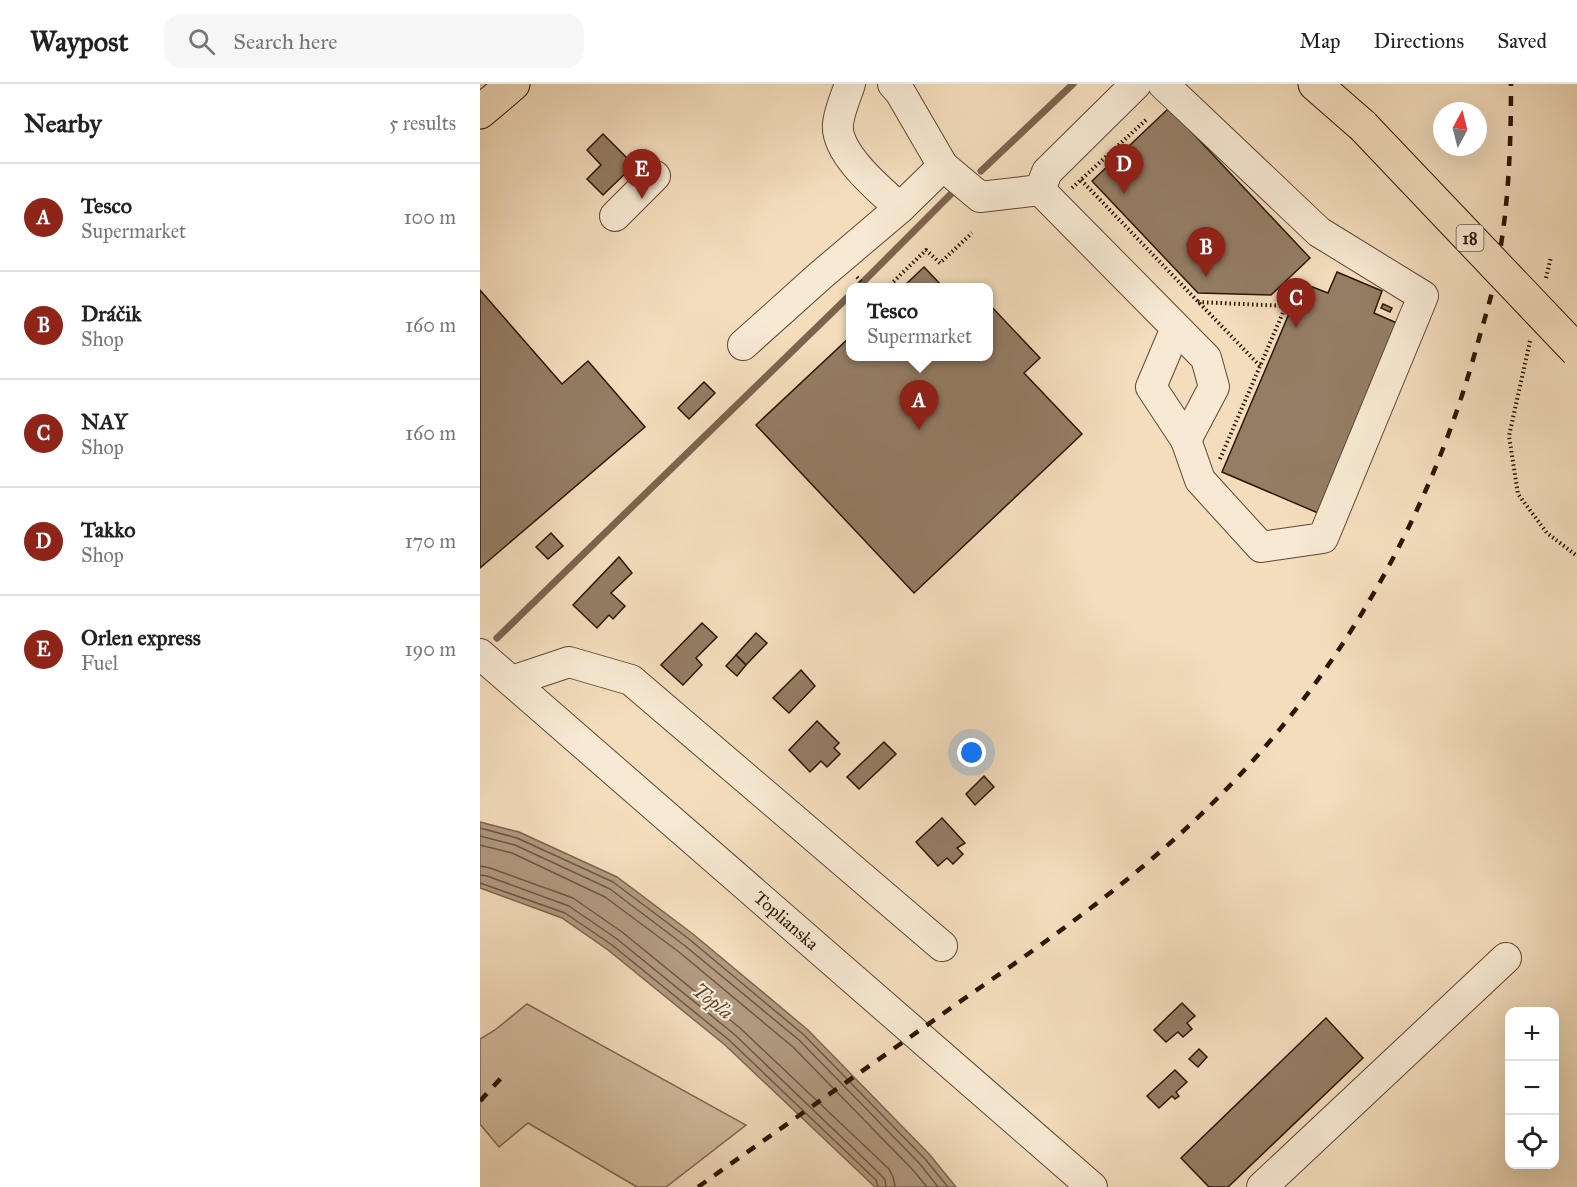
<!DOCTYPE html>
<meta charset="utf-8">
<style>
:root{--surface:#fff;--page:#f6f6f6;--text:#222;--muted:#767676;--line:#e0e0e0;--accent:#8f2418}
body{margin:0;font-family:"IM FELL Great Primer",serif;background:var(--page);color:var(--text)}
.controls{position:absolute;right:18px;bottom:18px;display:grid;overflow:hidden;border-radius:12px;box-shadow:0 6px 24px #0002}
.controls button{width:54px;height:54px;display:grid;place-items:center;padding:0;border:0;border-bottom:2px solid var(--line);background:var(--surface);color:var(--text);font:30px sans-serif}
.compass{position:absolute;left:953px;top:18px;width:54px;height:54px;border-radius:50%;background:var(--surface);box-shadow:0 6px 24px #0002;rotate:7deg}
.you{position:absolute;left:492px;top:669px;width:21px;height:21px;margin:-15px;border:4px solid #fff;border-radius:50%;background:#1a73e8;box-shadow:0 0 0 9px #1a73e833}
.badge{display:grid;place-items:center;width:39px;height:39px;border-radius:50%;background:var(--accent);color:#fff;font-size:20px;font-weight:700}
.pin{position:absolute;translate:-50% -50px;filter:drop-shadow(0 2px 3px #0008)}
.pin::after{content:'';position:absolute;top:32px;width:21px;height:18px;background:inherit;clip-path:polygon(0 0,100% 0,50% 100%)}
.popup{position:absolute;left:366px;top:199px;width:147px;height:78px;box-sizing:border-box;display:grid;place-content:center;border-radius:12px;background:var(--surface);filter:drop-shadow(0 2px 4px #0005);font-size:20px;white-space:nowrap;color:var(--muted)}
.popup b{font-size:22px;color:var(--text)}
.popup::after{content:'';position:absolute;left:50%;top:100%;margin-left:-12px;border:12px solid transparent;border-top-color:var(--surface)}
.list{margin:0;padding:0;list-style:none}
h2{display:flex;justify-content:space-between;align-items:center;height:78px;margin:0;padding:0 24px;font-size:26px}
h2 small{font-size:20px;font-weight:400;color:var(--muted)}
.list li{display:grid;grid-template-columns:39px 1fr auto;gap:18px;align-items:center;box-sizing:border-box;height:108px;padding:0 24px;border-top:2px solid var(--line)}
.list b{display:block;font-size:22px;white-space:nowrap}
.list p{margin:0;font-size:20px;white-space:nowrap;color:var(--muted)}
.list em{font-size:20px;font-style:normal;color:var(--muted)}
.icon{flex:none;width:33px;height:33px;fill:none;stroke:currentColor;stroke-width:2;stroke-linecap:round;stroke-linejoin:round}
.map{position:relative;flex:none;width:1097px;height:1103px;overflow:hidden}
header{display:flex;align-items:center;gap:36px;box-sizing:border-box;height:84px;padding:0 30px;background:var(--surface);border-bottom:2px solid var(--line)}
header strong{font-size:28px}
nav{display:flex;gap:33px;margin-inline-start:auto;font-size:21px}
.search{width:420px;height:54px;background:var(--page);display:flex;align-items:center;gap:15px;box-sizing:border-box;padding:0 21px;border-radius:18px;color:var(--muted);font-size:22px}
main{display:flex}
aside{flex:1;background:var(--surface)}
.map>svg:first-child{display:block}
</style>
<header>
<strong>Waypost</strong>
<div class="search"><svg class="icon" aria-label="search" viewBox="0 0 24 24"><circle cx="10" cy="10" r="6"/><path d="M15 15l6 6"/></svg>Search here</div>
<nav><a>Map</a><a>Directions</a><a>Saved</a></nav>
</header>
<main>
<aside>
<h2>Nearby<small>5 results</small></h2>
<ul class="list">
<li><span class="badge">A</span><div><b>Tesco</b><p>Supermarket</p></div><em>100 m</em></li>
<li><span class="badge">B</span><div><b>Dráčik</b><p>Shop</p></div><em>160 m</em></li>
<li><span class="badge">C</span><div><b>NAY</b><p>Shop</p></div><em>160 m</em></li>
<li><span class="badge">D</span><div><b>Takko</b><p>Shop</p></div><em>170 m</em></li>
<li><span class="badge">E</span><div><b>Orlen express</b><p>Fuel</p></div><em>190 m</em></li>
</ul>
</aside>
<div class="map">
<svg width="1097" height="1103" viewBox="0 0 1097 1103">
<rect width="100%" height="100%" fill="#f3ddbc"/>
<filter id="stains"><feTurbulence type="fractalNoise" baseFrequency=".00333" numOctaves="4"/><feColorMatrix values="0 0 0 0 .2 0 0 0 0 .09 0 0 0 0 .02 0 0 0 .5 -.17"/></filter>
<radialGradient id="worn" r=".72"><stop offset=".6" stop-color="#630" stop-opacity="0"/><stop offset="1" stop-color="#630" stop-opacity=".3"/></radialGradient>
<!-- green -->
<polygon fill="#d1bb9d" stroke="#7f6851" stroke-width="1.5" points="47,920 266,1041 186,1103 157,1103 48,1039 19,1063 0,1040 0,955 15,946"/>
<!-- water -->
<polygon fill="#b0997e" stroke="#7c644e" stroke-width="1.5" points="0,738 39,748 137,793 213,850 328,946 450,1071 476,1103 395,1103 245,961 128,866 82,834 0,804"/>
<g fill="none" stroke-linecap="round" stroke-linejoin="round">
<!-- shore -->
<g stroke="#6e5742" stroke-width="1.5">
<polyline points="0,744 37,754 133,798 209,855 324,951 445,1075 468,1103"/>
<polyline points="0,752 35,761 130,805 204,861 319,956 440,1080 458,1103"/>
<polyline points="0,761 32,769 125,813 199,868 313,963 433,1086 447,1103"/>
<polyline points="0,782 10,784 93,814 142,848 260,944 409,1085 413,1093 415,1103"/>
<polyline points="0,791 7,792 89,822 137,855 254,950 401,1091 405,1096 406,1103"/>
<polyline points="0,799 85,829 132,861 249,956 396,1096 398,1103"/>
</g>
<!-- stream -->
<g stroke="#7c644e" stroke-width="7">
<polyline points="501,87 593,0"/>
<polyline points="377,204 472,109"/>
<polyline points="17,554 370,211"/>
</g>
</g>
<!-- building -->
<g fill="#947d64" stroke="#2d1505" stroke-width="1.5">
<polygon points="689,24 830,174 791,211 718,209 612,97"/>
<polygon points="123,50 154,81 123,111 107,95 121,81 107,66"/>
<polygon points="444,183 464,204 422,204"/>
<polygon points="857,188 902,207 894,229 919,240 838,429 742,388 822,199 848,209"/>
<polygon points="0,206 82,300 108,277 165,343 0,484"/>
<polygon points="508,219 560,274 544,289 602,350 434,509 276,341 370,253 370,272 508,272"/>
<polygon points="903,220 912,224 910,228 901,224"/>
<polygon points="224,298 235,309 209,335 198,324"/>
<polygon points="71,449 83,462 68,475 56,463"/>
<polygon points="139,473 152,489 131,509 145,522 133,535 129,531 117,544 93,521"/>
<polygon points="222,539 237,553 216,574 222,581 203,601 181,581"/>
<polygon points="276,549 287,559 266,581 256,571"/>
<polygon points="256,571 266,581 257,592 246,582"/>
<polygon points="321,586 335,602 309,629 293,614"/>
<polygon points="337,637 359,659 354,664 360,670 347,683 341,677 330,688 309,666"/>
<polygon points="404,658 416,670 379,705 367,693"/>
<polygon points="504,692 514,703 495,721 486,710"/>
<polygon points="462,734 485,759 477,764 483,770 473,780 467,774 458,782 436,758"/>
<polygon points="702,919 715,932 707,939 712,945 703,953 698,948 686,958 674,946"/>
<polygon points="846,934 883,974 748,1103 729,1103 701,1074"/>
<polygon points="719,965 727,973 718,983 709,975"/>
<polygon points="695,986 707,998 696,1008 699,1012 695,1015 692,1012 679,1024 667,1012"/>
</g>
<g fill="none" stroke-linecap="round" stroke-linejoin="round">
<defs>
<g id="minor">
<path d="M370,0c-4,12 -11,28 -12,40 -3,29 42,66 62,84"/>
<polyline points="413,0 420,8 463,82 500,113 560,106 726,274 734,303 706,356 671,303 696,244"/>
<polyline points="683,0 839,148 943,212 843,454 781,463 720,396 706,356"/>
<polyline points="560,106 567,88 656,0"/>
<polyline points="135,132 175,92"/>
<polyline points="263,261 341,191 420,124 463,82"/>
<path id="s1" d="M0,570l612,533"/>
<polyline points="32,597 89,578 151,596 462,862"/>
<polyline points="782,1103 1026,874"/>
</g>
<g id="major">
<polyline points="835,0 883,42"/>
<polyline points="0,28 33,0"/>
</g>
</defs>
<!-- minor casing -->
<use href="#minor" stroke="#5e4733" stroke-width="32"/>
<!-- major casing -->
<use href="#major" stroke="#2d1505" stroke-width="35"/>
<!-- path -->
<g stroke="#2d1505" stroke-width="4" stroke-dasharray="1.5 3" stroke-linecap="butt">
<polyline points="601,96 780,282"/>
<polyline points="592,104 668,34"/>
<polyline points="377,193 387,204"/>
<polyline points="1066,194 1071,173"/>
<polyline points="407,204 446,166 460,179 492,149"/>
<polyline points="718,218 806,222"/>
<polyline points="1050,257 1029,352 1038,410 1067,449 1097,472"/>
<polyline points="740,375 817,196"/>
</g>
<!-- minor -->
<use href="#minor" stroke="#f7e9d3" stroke-width="30"/>
<!-- major -->
<use href="#major" stroke="#f3ddbc" stroke-width="33"/>
<!-- rail -->
<g stroke="#2d1505" stroke-width="4.5" stroke-dasharray="10 10" stroke-linecap="butt">
<polyline points="0,1017 22,993"/>
<path d="M218,1103c86,-61 173,-122 260,-184 82,-57 163,-113 235,-181 138,-129 236,-299 285,-480 8,-28 17,-56 21,-85 10,-57 12,-115 12,-173"/>
</g>
<defs>
<polyline id="major-bridge" points="883,42 1097,267"/>
</defs>
<!-- major-bridge casing -->
<use href="#major-bridge" stroke="#2d1505" stroke-width="35" stroke-linecap="butt"/>
<!-- major-bridge -->
<use href="#major-bridge" stroke="#f3ddbc" stroke-width="33"/>
</g>
<g text-anchor="middle" stroke-width="4.5" stroke-linejoin="round" paint-order="stroke">
<!-- shield labels -->
<rect fill="#f7e9d3" stroke="#6a5543" stroke-width="1.5" x="976.5" y="141" width="27" height="26" rx="4.5"/>
<g font-size="16" font-weight="bold" fill="#2d1505">
<text x="990" y="160">18</text>
</g>
<!-- street labels -->
<g font-size="18" fill="#2d1505" stroke="#f7e9d3">
<text dy="6" stroke="none"><textPath href="#s1" startOffset="406">Toplianska</textPath></text>
</g>
<!-- water labels -->
<g font-size="20" font-style="italic" fill="#614a35" stroke="#f7e9d3">
<text transform="translate(233 917) rotate(38)" y="7">Topľa</text>
</g>
</g>
<rect width="100%" height="100%" filter="url(#stains)"/>
<rect width="100%" height="100%" fill="url(#worn)"/>
</svg>
<div class="controls">
<button>+</button>
<button>−</button>
<button><svg class="icon" aria-label="locate" viewBox="0 0 24 24"><circle cx="12" cy="12" r="6"/><path d="M12 2v4M12 18v4M2 12h4M18 12h4"/></svg></button>
</div>
<svg class="compass" viewBox="-18 -18 36 36"><path d="M0-13l5 13h-10z" fill="#e53935"/><path d="M0 13l5-13h-10z" fill="#767676"/></svg>
<div class="you"></div>
<div class="pin badge" style="left:439px;top:346px">A</div>
<div class="popup"><b>Tesco</b>Supermarket</div>
<div class="pin badge" style="left:726px;top:193px">B</div>
<div class="pin badge" style="left:816px;top:244px">C</div>
<div class="pin badge" style="left:644px;top:110px">D</div>
<div class="pin badge" style="left:162px;top:115px">E</div>
</div>
</main>
